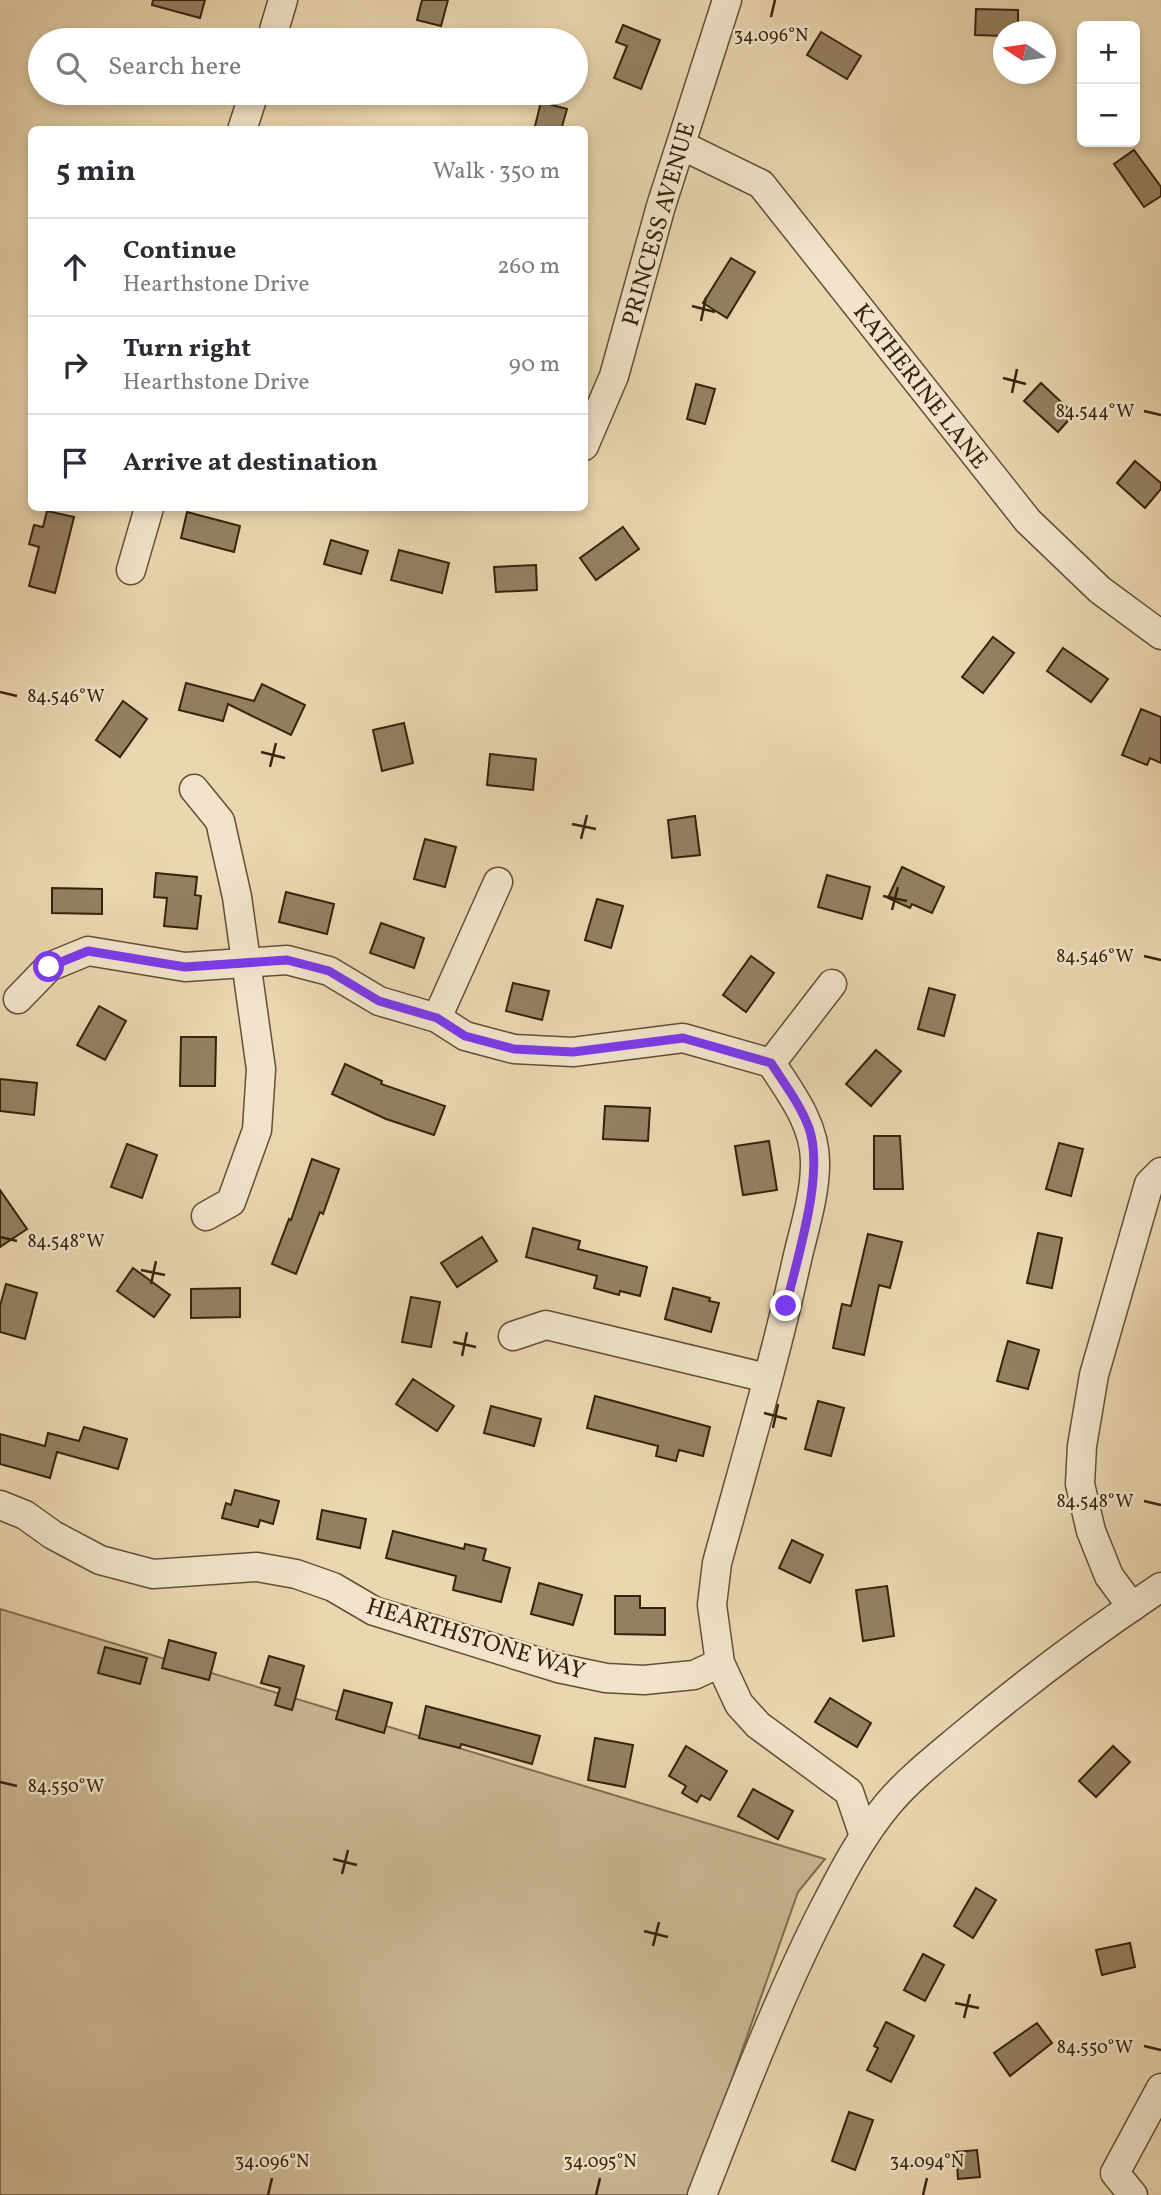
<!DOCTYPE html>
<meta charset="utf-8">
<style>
:root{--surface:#fff;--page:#f2f2f3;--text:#2b2b33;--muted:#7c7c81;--line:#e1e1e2}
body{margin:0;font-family:Vollkorn,serif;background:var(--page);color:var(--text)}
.controls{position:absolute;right:21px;top:21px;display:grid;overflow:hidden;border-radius:10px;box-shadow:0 4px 10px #0003}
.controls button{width:63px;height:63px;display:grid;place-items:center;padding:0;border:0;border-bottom:2px solid var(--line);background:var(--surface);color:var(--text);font:35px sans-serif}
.compass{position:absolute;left:993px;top:21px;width:63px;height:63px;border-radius:50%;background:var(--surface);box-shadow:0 4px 10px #0003;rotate:283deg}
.stop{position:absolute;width:21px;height:21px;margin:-16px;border:5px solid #7c3aed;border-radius:50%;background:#fff}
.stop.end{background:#7c3aed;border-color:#fff;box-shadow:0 2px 7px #0008}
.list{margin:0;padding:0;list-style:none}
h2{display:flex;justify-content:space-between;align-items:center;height:91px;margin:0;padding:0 28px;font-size:30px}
h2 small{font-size:23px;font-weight:400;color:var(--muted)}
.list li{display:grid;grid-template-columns:46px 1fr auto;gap:21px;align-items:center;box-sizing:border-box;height:98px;padding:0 28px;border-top:2px solid var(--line)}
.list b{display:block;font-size:26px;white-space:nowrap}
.list p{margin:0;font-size:23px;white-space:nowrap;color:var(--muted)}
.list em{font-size:23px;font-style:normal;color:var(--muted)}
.icon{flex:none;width:38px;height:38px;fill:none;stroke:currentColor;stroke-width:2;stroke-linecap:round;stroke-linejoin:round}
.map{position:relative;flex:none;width:1161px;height:2195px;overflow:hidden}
.search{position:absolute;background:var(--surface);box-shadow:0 4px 10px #0003;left:28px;top:28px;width:560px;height:77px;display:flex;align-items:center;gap:18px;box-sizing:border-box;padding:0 24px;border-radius:38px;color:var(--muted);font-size:26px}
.panel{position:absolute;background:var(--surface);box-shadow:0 4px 10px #0003;left:28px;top:126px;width:560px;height:385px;border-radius:10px}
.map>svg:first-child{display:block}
</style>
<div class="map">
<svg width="1161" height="2195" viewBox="0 0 1161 2195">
<rect width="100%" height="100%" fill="#ead6af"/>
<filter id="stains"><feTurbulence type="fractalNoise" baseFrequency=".00286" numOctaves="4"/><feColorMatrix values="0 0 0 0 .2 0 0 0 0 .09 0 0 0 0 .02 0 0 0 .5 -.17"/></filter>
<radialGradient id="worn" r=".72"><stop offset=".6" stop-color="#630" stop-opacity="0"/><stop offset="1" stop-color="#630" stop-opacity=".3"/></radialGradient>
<!-- green -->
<polygon fill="#cbb793" stroke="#806c50" stroke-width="2" points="0,1609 825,1859 798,1892 691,2195 0,2195"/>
<!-- building -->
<g fill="#948061" stroke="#36220c" stroke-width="2">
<polygon points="153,0 205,0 200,18 152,5"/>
<polygon points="422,0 448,0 441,26 417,20"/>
<polygon points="976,9 1018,10 1018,32 1004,32 1004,36 975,35"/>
<polygon points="623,25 660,40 641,89 614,78 627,46 616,42"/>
<polygon points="821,32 861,56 847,79 807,55"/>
<polygon points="541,102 567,109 561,130 534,130"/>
<polygon points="1134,150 1161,187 1161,196 1144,207 1114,164"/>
<polygon points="731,258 755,272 727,318 703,303"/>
<polygon points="1041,383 1074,414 1058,432 1024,401"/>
<polygon points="696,384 715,389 705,424 687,419"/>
<polygon points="1135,461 1161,483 1161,489 1145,508 1117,483"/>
<polygon points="47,511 74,517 55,593 29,586 39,547 29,544 34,525 43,527"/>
<polygon points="187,512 240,526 234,552 181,538"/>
<polygon points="623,527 639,549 596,580 580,558"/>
<polygon points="331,540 368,551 361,574 324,564"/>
<polygon points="399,550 449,563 442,593 391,580"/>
<polygon points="536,565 537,590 496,592 494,567"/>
<polygon points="993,637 1014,653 983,693 962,677"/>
<polygon points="1063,648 1108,679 1091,702 1047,671"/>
<polygon points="186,683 254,701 262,684 305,705 291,735 228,704 223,721 179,710"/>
<polygon points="123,701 147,719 120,757 96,740"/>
<polygon points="1141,709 1161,717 1161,763 1150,758 1147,765 1122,755"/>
<polygon points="404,723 413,763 382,771 373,730"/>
<polygon points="490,754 536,759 533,790 487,785"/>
<polygon points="695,816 700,855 672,858 668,820"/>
<polygon points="425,839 456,847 445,887 414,879"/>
<polygon points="902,867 944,887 932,913 912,904 910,908 888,898"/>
<polygon points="156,873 197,877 195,895 201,896 197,929 164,926 167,898 154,897"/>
<polygon points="827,875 870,887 862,919 818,907"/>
<polygon points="52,888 102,889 102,914 52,913"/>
<polygon points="286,892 334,904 327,934 279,922"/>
<polygon points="597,899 623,906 611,948 585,940"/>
<polygon points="381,923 424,938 414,968 370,953"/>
<polygon points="751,956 774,973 746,1012 723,995"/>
<polygon points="513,983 549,991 542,1020 506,1011"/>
<polygon points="929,988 955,995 944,1036 918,1029"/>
<polygon points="99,1006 126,1021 105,1060 77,1045"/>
<polygon points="181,1037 216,1037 215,1086 180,1086"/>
<polygon points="876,1050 901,1071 871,1106 846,1084"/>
<polygon points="345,1064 382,1081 381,1084 445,1106 434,1135 386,1119 332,1094"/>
<polygon points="0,1079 37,1083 34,1115 0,1111"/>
<polygon points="605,1106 650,1108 648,1141 603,1139"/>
<polygon points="874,1136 900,1136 903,1189 874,1189"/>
<polygon points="769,1141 777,1190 743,1195 735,1146"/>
<polygon points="1059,1143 1083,1149 1071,1196 1046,1189"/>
<polygon points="127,1144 157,1155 142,1198 111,1187"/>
<polygon points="312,1159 339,1169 323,1214 320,1212 296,1274 272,1264 289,1219 291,1220"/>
<polygon points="0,1190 27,1229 0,1247"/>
<polygon points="533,1228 580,1241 578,1249 647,1267 640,1296 620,1291 619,1295 594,1288 597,1276 526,1257"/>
<polygon points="1038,1233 1062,1238 1052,1288 1027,1283"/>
<polygon points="868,1234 902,1242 890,1288 879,1285 864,1355 833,1348 842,1304 851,1306"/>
<polygon points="482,1237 497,1261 457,1287 441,1263"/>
<polygon points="133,1268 170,1295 154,1317 117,1291"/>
<polygon points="6,1284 37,1293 25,1339 0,1332 0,1306"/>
<polygon points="240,1288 240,1317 191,1318 191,1289"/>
<polygon points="673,1288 710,1298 709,1301 719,1303 711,1332 665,1319"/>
<polygon points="411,1297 440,1302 431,1347 402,1342"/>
<polygon points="1008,1341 1039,1350 1028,1389 997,1381"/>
<polygon points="413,1379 454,1406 437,1431 396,1404"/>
<polygon points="595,1396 710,1427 703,1456 679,1450 676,1461 656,1456 658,1446 587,1428"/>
<polygon points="818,1401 844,1408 831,1456 805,1449"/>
<polygon points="491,1406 541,1419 534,1446 484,1433"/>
<polygon points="84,1427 127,1439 118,1469 57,1452 50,1478 0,1464 0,1434 45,1446 48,1433 79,1441"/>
<polygon points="235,1490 279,1501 273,1524 260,1520 258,1527 222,1518 226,1503 231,1505"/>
<polygon points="322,1510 366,1519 360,1548 317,1539"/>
<polygon points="393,1531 464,1549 465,1544 486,1549 483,1560 510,1568 501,1602 453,1590 456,1576 386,1558"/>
<polygon points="792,1540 823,1555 810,1583 779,1568"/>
<polygon points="539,1583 582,1595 573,1625 531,1614"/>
<polygon points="887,1586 894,1636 863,1641 856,1590"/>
<polygon points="615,1596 640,1596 640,1608 665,1608 665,1635 615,1634"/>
<polygon points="169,1640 216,1653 209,1680 162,1668"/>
<polygon points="105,1647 147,1658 140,1684 98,1673"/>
<polygon points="269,1656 304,1666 292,1710 275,1705 280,1688 261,1683"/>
<polygon points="344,1690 392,1703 384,1733 336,1719"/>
<polygon points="830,1698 871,1723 857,1747 815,1722"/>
<polygon points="426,1706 540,1736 532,1764 461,1744 460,1748 419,1738"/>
<polygon points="595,1738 633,1745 625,1787 588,1780"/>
<polygon points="686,1746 727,1771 710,1800 701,1795 697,1802 682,1793 686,1786 669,1776"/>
<polygon points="1113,1746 1130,1762 1096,1797 1079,1781"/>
<polygon points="753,1789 793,1811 778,1839 738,1816"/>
<polygon points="976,1888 996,1900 973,1938 954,1926"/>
<polygon points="1130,1943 1135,1967 1102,1975 1096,1950"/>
<polygon points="923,1954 944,1965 925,2001 904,1990"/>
<polygon points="886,2022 914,2036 891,2082 867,2070 878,2048 874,2046"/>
<polygon points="1037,2023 1052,2043 1010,2076 994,2053"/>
<polygon points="849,2112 873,2120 855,2170 832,2161"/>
<polygon points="977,2150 980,2177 958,2179 956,2152"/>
</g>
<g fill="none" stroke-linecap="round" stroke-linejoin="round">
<defs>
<g id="minor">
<polyline points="271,40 283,0"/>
<polyline points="242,130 254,93"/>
<polyline points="681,145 761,184 1028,521 1100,590 1161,635"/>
<polyline points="584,446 614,376 661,206 727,0"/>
<polyline points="131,570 149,508"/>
<polyline points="194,789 220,821 237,897 261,1069 257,1130 231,1202 206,1216"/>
<path d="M18,999l31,-32 39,-16 97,16 102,-7 42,11 50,30 58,17 28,18 49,13 59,3 110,-14 88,25c20,30 45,63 44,101 0,33 -12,68 -19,100 -22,100 -52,200 -79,299l-5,42 8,58 19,41 19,21 91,67 15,44"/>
<polyline points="437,1018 498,882"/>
<polyline points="771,1063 832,984"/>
<polyline points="513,1336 546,1325 767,1378"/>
<polyline points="0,1505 25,1515 53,1535 100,1560 153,1574 257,1567 296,1574 333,1587 374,1611 558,1668 606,1678 644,1680 694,1675 720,1663"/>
<polyline points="1132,1607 1109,1576 1091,1531 1080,1484 1082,1446 1094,1375 1149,1184 1161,1172"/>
<path d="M702,2195c36,-92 71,-184 115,-273 21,-41 41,-82 71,-118 21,-25 49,-47 74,-68 63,-53 130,-103 199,-149"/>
<polyline points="1133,2195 1115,2173 1161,2088"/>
</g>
</defs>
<!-- minor casing -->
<use href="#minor" stroke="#634f35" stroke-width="31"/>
<!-- minor -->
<use href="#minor" stroke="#f1e4cb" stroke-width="28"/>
</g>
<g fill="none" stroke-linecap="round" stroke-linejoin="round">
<!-- route -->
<path stroke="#7c3aed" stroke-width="9" d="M49,967l39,-16 97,16 102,-7 42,11 50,30 58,17 28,18 49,13 59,3 110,-14 88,25c13,20 29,41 38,65 16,46 -12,130 -23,178"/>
</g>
<!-- ticks -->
<path fill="none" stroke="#36220c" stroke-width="2.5" d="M771,17l4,-17M692,306l23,6M701,321l5,-24M1003,378l23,6M1012,393l5,-24M1144,411l17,4M0,692l17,4M261,752l24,6M270,767l6,-24M572,824l24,5M581,839l6,-24M883,896l24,5M892,910l6,-23M1144,956l17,4M0,1237l17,4M141,1270l24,5M151,1284l5,-23M453,1342l23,5M462,1356l5,-24M764,1413l23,6M773,1428l5,-24M1144,1501l17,4M0,1782l17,4M333,1859l24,6M342,1874l6,-24M644,1931l24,6M653,1946l6,-24M955,2003l24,5M964,2018l6,-24M1144,2046l17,4M268,2195l4,-17M596,2195l4,-17M923,2195l4,-17"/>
<g text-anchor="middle" stroke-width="5" stroke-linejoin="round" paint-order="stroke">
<!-- street labels -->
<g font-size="24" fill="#36220c" stroke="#f1e4cb">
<text transform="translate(658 224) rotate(-74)" y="8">PRINCESS AVENUE</text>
<text transform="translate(921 386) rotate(52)" y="8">KATHERINE LANE</text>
<text transform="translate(476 1638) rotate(17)" y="8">HEARTHSTONE WAY</text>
</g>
</g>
<g font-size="18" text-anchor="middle" fill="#36220c" stroke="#f1e4cb" stroke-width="5" stroke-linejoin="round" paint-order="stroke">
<text x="771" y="41">34.096°N</text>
<text x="1095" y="417">84.544°W</text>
<text x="66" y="702">84.546°W</text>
<text x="1095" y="962">84.546°W</text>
<text x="66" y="1247">84.548°W</text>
<text x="1095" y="1507">84.548°W</text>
<text x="66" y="1792">84.550°W</text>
<text x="1095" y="2053">84.550°W</text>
<text x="272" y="2167">34.096°N</text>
<text x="600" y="2167">34.095°N</text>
<text x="927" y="2167">34.094°N</text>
</g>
<rect width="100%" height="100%" filter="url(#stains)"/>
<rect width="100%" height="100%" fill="url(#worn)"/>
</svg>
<div class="controls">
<button>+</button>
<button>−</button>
</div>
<svg class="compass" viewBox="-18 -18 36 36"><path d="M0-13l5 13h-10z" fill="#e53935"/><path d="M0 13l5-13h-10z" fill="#7c7c81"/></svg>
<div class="stop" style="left:49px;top:967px"></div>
<div class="stop end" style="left:786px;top:1306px"></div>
<div class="search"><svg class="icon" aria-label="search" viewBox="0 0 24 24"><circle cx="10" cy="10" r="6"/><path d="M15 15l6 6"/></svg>Search here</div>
<section class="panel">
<h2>5 min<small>Walk · 350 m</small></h2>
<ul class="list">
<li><svg class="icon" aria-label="ahead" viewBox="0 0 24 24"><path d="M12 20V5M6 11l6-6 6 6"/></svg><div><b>Continue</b><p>Hearthstone Drive</p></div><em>260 m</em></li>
<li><svg class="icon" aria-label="right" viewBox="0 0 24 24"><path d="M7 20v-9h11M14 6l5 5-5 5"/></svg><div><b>Turn right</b><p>Hearthstone Drive</p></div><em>90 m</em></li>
<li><svg class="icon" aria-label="arrive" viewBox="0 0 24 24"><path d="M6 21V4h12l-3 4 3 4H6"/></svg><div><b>Arrive at destination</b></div></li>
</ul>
</section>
</div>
